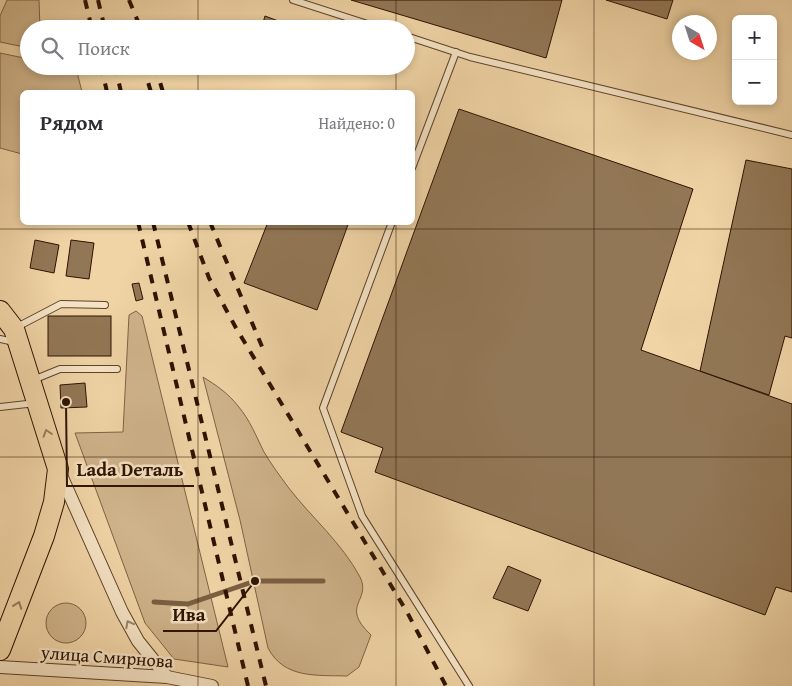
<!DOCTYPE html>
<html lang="ru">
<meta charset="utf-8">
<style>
:root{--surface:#fff;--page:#f2f2f3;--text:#2b2b33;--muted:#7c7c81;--line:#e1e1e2}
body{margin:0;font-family:"Gentium Book Plus",serif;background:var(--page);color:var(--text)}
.controls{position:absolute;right:15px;top:15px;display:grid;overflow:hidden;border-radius:8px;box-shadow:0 2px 8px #0003}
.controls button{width:45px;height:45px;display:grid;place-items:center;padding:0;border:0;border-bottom:1px solid var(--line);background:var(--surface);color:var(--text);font:25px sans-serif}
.compass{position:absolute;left:672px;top:15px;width:45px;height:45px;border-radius:50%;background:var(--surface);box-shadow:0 2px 8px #0003;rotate:141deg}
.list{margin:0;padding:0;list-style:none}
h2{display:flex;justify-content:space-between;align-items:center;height:65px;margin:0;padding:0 20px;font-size:21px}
h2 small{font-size:16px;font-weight:400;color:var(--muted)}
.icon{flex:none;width:28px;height:28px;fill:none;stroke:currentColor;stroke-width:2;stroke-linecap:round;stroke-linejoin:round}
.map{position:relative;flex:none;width:792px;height:686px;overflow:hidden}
.search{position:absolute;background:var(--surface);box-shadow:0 2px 8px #0003;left:20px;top:20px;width:395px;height:55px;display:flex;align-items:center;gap:12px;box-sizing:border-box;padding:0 18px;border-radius:28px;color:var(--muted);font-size:19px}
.panel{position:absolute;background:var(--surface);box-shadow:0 2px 8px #0003;left:20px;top:90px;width:395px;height:135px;border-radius:8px}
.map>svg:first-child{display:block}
</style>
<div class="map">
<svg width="792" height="686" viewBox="0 0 792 686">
<rect width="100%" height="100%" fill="#f0d4a6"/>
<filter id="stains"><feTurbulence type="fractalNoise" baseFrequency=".004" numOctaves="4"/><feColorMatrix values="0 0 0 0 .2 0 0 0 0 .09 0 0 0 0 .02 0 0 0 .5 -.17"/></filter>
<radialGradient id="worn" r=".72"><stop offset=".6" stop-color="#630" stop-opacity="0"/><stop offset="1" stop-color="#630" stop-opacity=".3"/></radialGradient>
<!-- green -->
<g fill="#cfb38a" stroke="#7e6345">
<polygon points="7,0 39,0 40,29 29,29 29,48 0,42 0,16"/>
<polygon points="0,53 29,59 29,66 76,68 82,92 22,92 22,154 0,148"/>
<polygon points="136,311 142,316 228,667 174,659 145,623 75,433 123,432 129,315"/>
<path d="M203,377c13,8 26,17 35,29 12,14 18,30 26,46 7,12 16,24 24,35 23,30 54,56 72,90 12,24 -21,28 11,58l-12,32 -12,9c-30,-1 -63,3 -79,-28l-28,-128z"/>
<circle cx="66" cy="623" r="20"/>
</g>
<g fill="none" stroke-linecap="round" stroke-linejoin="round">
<!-- stream -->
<polyline stroke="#7a5f42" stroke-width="5" points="154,602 188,604 255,581 323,581"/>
</g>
<!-- building -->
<g fill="#927756" stroke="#2d1300">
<polygon points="351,0 562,0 546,58"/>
<polygon points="606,0 673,0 667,19"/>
<polygon points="265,16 281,22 279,29 261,29"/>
<polygon points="356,66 378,66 376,74"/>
<polygon points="459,109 693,189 641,350 792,404 792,592 776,587 765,615 375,472 383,448 341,432"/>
<polygon points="746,160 792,169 792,338 785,336 769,395 700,371"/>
<polygon points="268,222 349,222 317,310 244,283"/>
<polygon points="35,240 59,245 54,273 30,268"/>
<polygon points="71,240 94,243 89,279 66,276"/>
<polygon points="139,283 143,299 136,301 132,284"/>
<rect x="48" y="316" width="63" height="40"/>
<polygon points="85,383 87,407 61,408 60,385"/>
<polygon points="508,566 541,580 528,611 493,598"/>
</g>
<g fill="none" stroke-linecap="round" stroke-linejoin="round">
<defs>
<g id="service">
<polyline points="293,0 383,29"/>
<polyline points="406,36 470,57 792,135"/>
<polyline points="412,168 456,52"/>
<polyline points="392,222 323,408 362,516 469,686"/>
<polyline points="17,327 61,304 105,305"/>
<polyline points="0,339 14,342"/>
<polyline points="33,380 60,369 117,369"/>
<polyline points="0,407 36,403"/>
</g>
<g id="minor">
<polyline points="60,473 122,612 138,641 167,677"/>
<polyline points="0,667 167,677 212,686"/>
</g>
<polyline id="primary" points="0,311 14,329 58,469 54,502 44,536 0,650"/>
</defs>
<!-- service casing -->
<use href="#service" stroke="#5e432a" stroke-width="8"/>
<!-- minor casing -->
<use href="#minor" stroke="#5e432a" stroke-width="14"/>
<!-- primary casing -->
<use href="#primary" stroke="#2d1300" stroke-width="22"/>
<!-- service -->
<use href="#service" stroke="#f5e3c5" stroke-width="6"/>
<!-- minor -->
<use href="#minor" stroke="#f5e3c5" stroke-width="12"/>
<!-- primary -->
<use href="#primary" stroke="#f0d4a6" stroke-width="20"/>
<!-- rail -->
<g stroke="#2d1300" stroke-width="4" stroke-dasharray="9 9" stroke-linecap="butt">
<polyline points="85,0 92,29"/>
<polyline points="98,0 105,29"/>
<polyline points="129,0 141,29"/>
<polyline points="101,66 107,92"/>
<polyline points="115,66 121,92"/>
<polyline points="143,66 151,92"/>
<polyline points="155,66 163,92"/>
<polyline points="138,222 248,686"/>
<polyline points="153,222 266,686"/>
<polyline points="188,222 209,278 236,328 407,612 446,686"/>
<polyline points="210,222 263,349"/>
</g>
</g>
<!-- one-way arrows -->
<defs><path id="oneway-chevron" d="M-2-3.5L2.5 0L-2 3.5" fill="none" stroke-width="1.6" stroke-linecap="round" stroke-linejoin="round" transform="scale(1.25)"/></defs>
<g stroke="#987d5b">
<use href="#oneway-chevron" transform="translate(47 433) rotate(-108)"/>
<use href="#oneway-chevron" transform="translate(18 605) rotate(-70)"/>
</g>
<use stroke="#9b856c" href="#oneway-chevron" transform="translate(129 624) rotate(-118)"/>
<!-- grid -->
<path fill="none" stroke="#2d1300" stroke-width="1" stroke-opacity="0.55" d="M198,0v29M396,0v29M594,0v686M198,66v26M396,66v26M198,222v464M396,222v464M0,229h792M0,457h792"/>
<g text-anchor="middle" stroke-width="5" stroke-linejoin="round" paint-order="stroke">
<!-- street labels -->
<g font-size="18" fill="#2d1300" stroke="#f5e3c5">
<text transform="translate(107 657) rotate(4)" y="6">улица Смирнова</text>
</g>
</g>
<!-- callouts -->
<path fill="none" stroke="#2d1300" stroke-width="2" d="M66 402L67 486H194M255 581L216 631H163"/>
<g fill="#2d1300" stroke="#f5e3c5" stroke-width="2">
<circle cx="66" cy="402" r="5"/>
<circle cx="255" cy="581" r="5"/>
</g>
<g font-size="19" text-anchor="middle" font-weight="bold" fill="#2d1300" stroke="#f5e3c5" stroke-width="5" stroke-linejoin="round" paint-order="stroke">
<text x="130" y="476">Lada Dеталь</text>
<text x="189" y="621">Ива</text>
</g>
<rect width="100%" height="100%" filter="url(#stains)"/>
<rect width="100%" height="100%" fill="url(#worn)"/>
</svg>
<div class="controls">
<button>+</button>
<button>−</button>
</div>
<svg class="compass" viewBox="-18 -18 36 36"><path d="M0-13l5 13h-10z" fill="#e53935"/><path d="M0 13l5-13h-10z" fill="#7c7c81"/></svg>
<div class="search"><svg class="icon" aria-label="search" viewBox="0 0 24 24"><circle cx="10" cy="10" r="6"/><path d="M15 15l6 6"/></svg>Поиск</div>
<section class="panel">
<h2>Рядом<small>Найдено: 0</small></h2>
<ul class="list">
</ul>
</section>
</div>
